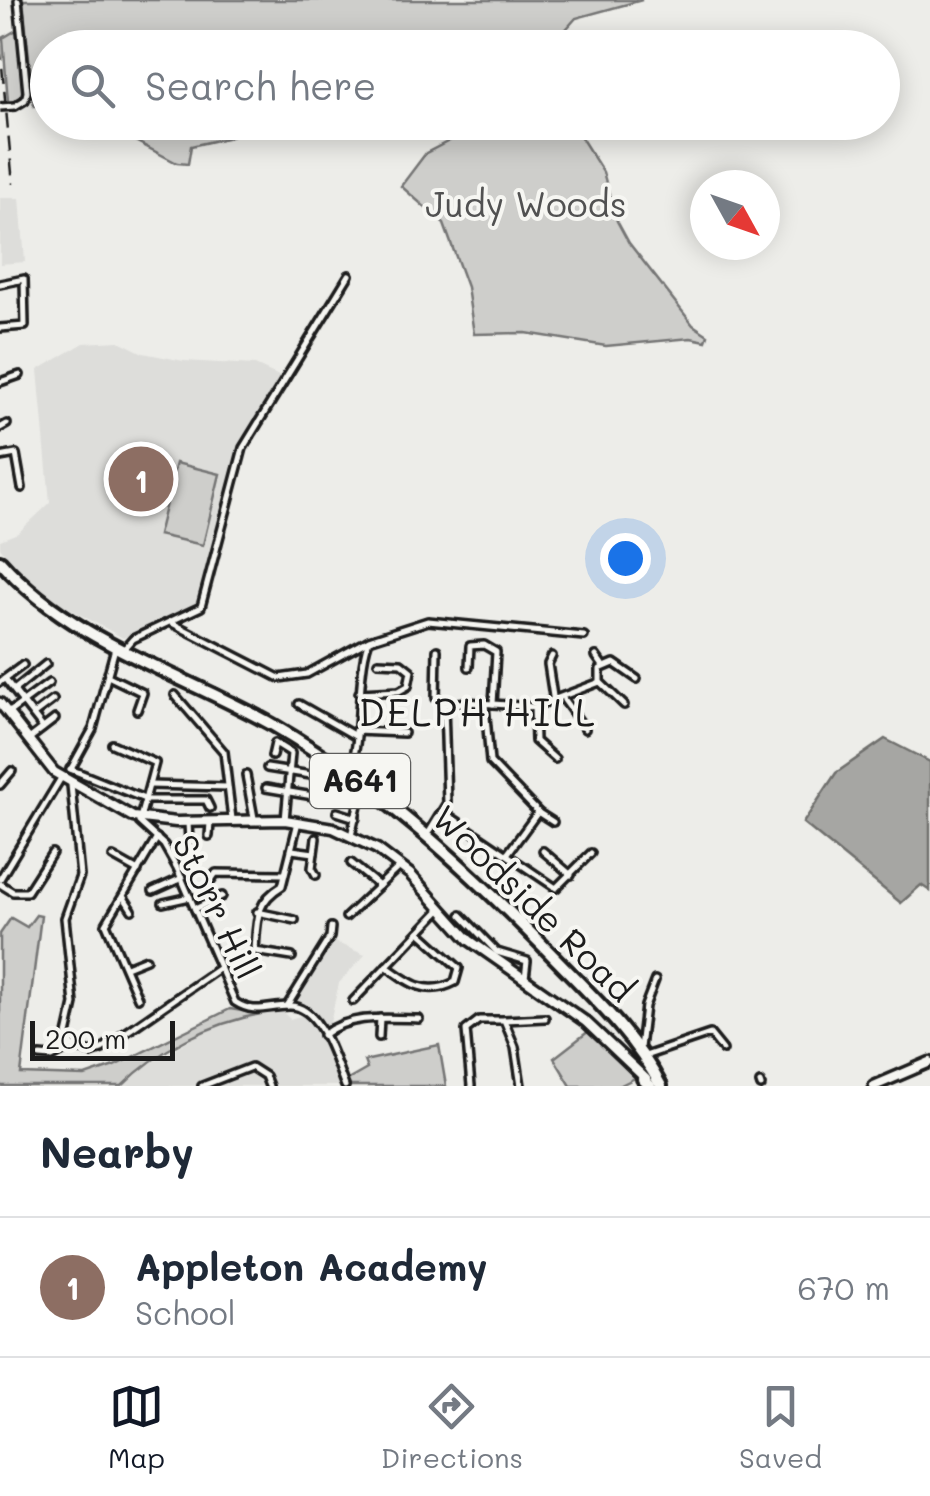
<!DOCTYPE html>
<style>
:root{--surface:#fff;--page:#f6f6f7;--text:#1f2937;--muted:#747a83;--line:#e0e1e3;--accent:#111827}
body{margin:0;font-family:Mali,sans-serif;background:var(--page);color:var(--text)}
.compass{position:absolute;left:690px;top:170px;width:90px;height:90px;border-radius:50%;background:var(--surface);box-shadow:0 5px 25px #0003;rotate:130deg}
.scale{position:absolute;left:30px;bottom:25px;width:145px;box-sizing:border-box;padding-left:10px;border:5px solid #1c1c1c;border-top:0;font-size:28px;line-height:35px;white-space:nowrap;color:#1c1c1c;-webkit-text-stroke:8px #f6f6f2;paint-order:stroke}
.you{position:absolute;left:625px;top:558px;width:35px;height:35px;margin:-25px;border:8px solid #fff;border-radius:50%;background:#1a73e8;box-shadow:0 0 0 15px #1a73e833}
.badge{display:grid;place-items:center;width:65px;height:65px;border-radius:50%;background:var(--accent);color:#fff;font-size:32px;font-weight:700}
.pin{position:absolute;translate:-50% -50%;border:5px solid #fff;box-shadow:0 2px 10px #0006}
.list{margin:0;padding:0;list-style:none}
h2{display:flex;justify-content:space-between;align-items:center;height:130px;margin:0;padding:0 40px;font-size:42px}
h2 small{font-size:32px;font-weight:400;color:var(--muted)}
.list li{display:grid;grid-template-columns:65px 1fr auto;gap:30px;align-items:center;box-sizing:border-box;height:140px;padding:0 40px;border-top:2px solid var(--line)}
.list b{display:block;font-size:38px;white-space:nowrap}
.list p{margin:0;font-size:32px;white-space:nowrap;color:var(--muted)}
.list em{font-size:32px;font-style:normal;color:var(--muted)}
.icon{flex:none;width:55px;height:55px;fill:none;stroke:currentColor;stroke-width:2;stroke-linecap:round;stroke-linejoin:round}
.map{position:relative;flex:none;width:930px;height:1086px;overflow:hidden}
.search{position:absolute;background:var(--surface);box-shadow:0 5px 25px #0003;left:30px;right:30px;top:30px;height:110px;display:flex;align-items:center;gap:25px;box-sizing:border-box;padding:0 35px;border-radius:55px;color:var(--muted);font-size:38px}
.sheet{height:270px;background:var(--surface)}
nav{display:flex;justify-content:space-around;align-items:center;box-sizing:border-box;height:140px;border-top:2px solid var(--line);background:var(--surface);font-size:28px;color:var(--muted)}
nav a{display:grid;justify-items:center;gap:5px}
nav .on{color:var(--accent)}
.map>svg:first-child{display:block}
</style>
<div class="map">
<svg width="930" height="1086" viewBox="0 0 930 1086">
<rect width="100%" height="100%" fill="#edede9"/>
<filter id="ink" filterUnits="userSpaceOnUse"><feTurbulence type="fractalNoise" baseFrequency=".01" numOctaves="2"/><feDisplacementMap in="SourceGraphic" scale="20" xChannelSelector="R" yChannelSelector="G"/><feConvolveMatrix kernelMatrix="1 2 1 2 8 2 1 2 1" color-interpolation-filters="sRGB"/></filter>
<g filter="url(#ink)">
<!-- built -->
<g fill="#ddddda">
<polygon points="0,198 20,198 25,262 0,264"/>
<polygon points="119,341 143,353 184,361 255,365 281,377 247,436 217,529 202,597 191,608 123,638 50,598 19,573 0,547 0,540 18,533 50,503 38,370 84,343"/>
<polygon points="328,939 365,955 339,983 328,1031 322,1037 339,1086 113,1086 219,1022 280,1009 290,1019 303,1015 307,1009 296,1002"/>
</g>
<!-- green -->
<g fill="#cececb" stroke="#757574" stroke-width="2.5">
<polygon points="23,0 642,0 576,18 561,35 568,47 48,48 47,87 41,83 34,107"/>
<polygon points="18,29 24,91 18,101 8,102 3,38"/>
<polygon points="101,123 249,123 230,137 191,146 188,164 177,163"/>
<polygon points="441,123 572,123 603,172 617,221 629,243 693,325 708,335 706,341 691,338 606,346 526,333 474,334 467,287 444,224 401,186 426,153 449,141"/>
<polygon points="176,463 220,474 203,545 158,535"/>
<path d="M36,915l5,1 -20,158 64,2 29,-10 116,-57 31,5c-50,9 -102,35 -139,72h-122v-152l11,-16 16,9z"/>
<polygon points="589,1031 635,1078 619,1086 571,1086 554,1058"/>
<polygon points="439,1045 446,1086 348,1086 346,1081 367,1069 364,1061"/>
</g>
<!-- water -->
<polygon fill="#a6a6a3" stroke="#6f6f6d" stroke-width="2.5" points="885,739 930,762 930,891 921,885 901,903 803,823 836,773"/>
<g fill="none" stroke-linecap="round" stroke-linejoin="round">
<defs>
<g id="street">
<polyline points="15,106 25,100 27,92 18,0"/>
<polyline points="0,284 24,279 25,326 0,328"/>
<polyline points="0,382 20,375"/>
<polyline points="0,428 7,424"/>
<polyline points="0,457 16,454 22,488"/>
<polyline points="172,623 279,678 307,674 369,640 428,621 584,636"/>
<polyline points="125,648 133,639 201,607 243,448 349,275"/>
<polyline points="437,650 436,698 444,705"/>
<polyline points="552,656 548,664 554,703"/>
<polyline points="596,656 603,666"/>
<polyline points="469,667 470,646 484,645 496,652 493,704"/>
<polyline points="108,676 143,693 137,710"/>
<polyline points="5,679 43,728"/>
<polyline points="0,682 23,665"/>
<polyline points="14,690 46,664"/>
<polyline points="359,693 399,691 408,686 411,671 401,663 378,662"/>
<polyline points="175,695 224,752 232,819"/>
<polyline points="564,700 585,729"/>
<polyline points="299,704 355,736"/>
<polyline points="485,705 490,762 538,812 508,853"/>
<polyline points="624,705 600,682 600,669 614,663 637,679"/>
<polyline points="534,707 535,741 555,759"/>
<polyline points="7,714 49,683"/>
<polyline points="33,715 53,700"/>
<polyline points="355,731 404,733"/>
<polyline points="29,739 55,719"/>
<path d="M112,744l43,19 -16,59 25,23 13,23 58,134c20,13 32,4 54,4 32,-1 46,56 56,80"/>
<polyline points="272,756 275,743 291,753 285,820"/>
<polyline points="267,768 311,775"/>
<polyline points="70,769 147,800 206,800 210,808"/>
<polyline points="71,769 93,729 115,648"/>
<path d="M348,771c15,-23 8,-94 20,-128"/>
<polyline points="246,775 254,818"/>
<polyline points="0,785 12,771"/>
<polyline points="71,785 80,876 65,918 74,1004 67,1035 73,1046"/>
<polyline points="150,785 227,787"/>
<polyline points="266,788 319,797"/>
<polyline points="337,812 356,818"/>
<polyline points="445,813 556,888 591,853"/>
<polyline points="539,813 553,822"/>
<polyline points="188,823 190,859"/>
<polyline points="428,834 447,803 444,705 466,702 534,707 600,682"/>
<polyline points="209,836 210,823"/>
<polyline points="351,836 360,796"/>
<polyline points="292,850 314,853"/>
<polyline points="543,851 571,875"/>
<polyline points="113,857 138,871"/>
<polyline points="351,863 379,886"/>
<polyline points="316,875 312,868 316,838"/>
<polyline points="0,879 61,778"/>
<polyline points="211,880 216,873 284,874"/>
<polyline points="0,884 13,892 27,892 52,853"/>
<polyline points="153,891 182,878"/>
<polyline points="123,896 132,910"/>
<polyline points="163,903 190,897"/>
<polyline points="195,909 222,896"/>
<polyline points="257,912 295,920"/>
<polyline points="461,915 497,952 527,961 525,978"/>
<polyline points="346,917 400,866"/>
<path d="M292,957l-37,-6c2,-30 0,-49 27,-65l16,-64"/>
<path d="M386,966c23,17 41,31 69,16l4,-14 -40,-36"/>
<polyline points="126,967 146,959"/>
<polyline points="138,998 106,924 157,838"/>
<polyline points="353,1001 441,909"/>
<polyline points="287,1006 330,937 331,927"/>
<polyline points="504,1020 545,1018"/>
<path d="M323,1035c26,-21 63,-17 96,-16"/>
<polyline points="379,1037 380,1018"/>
<polyline points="73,1046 91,1053 102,1049 218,969"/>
<polyline points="640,1048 645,1006 655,980"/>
<polyline points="40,1056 52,1057 73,1046"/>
<polyline points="645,1056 710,1034 723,1050"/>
<polyline points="760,1083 761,1086"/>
<polyline points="202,1086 251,1067 265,1076 269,1086"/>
<polyline points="471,1086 466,1030 479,1020 504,1020 515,1047 521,1086"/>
</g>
<g id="secondary">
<polyline points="0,703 54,772 133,817 176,822 285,820 333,828 377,849 410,874 469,940 586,1022 646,1079"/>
<polyline points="874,1086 930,1062"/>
</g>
<g id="primary">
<path d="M0,561c70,80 182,113 273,164 106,61 196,145 281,232 39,40 81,79 107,129"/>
<polyline points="643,1079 650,1086"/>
</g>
</defs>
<!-- street casing -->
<use href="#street" stroke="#1c1c1c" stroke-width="12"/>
<!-- secondary casing -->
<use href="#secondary" stroke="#1c1c1c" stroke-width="15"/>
<!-- primary casing -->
<use href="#primary" stroke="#1c1c1c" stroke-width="18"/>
<!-- street -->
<use href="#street" stroke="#f6f6f2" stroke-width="5"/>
<!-- secondary -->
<use href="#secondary" stroke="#f6f6f2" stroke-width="8"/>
<!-- primary -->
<use href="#primary" stroke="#f6f6f2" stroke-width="10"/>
<!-- rail -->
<polyline stroke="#1c1c1c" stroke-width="2.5" stroke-dasharray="15 8" stroke-linecap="butt" points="0,45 13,184"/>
<defs>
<polyline id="street-bridge" points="0,107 15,106"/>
</defs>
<!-- street-bridge casing -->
<use href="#street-bridge" stroke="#1c1c1c" stroke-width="12" stroke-linecap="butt"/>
<!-- street-bridge -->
<use href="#street-bridge" stroke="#f6f6f2" stroke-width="5"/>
</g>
</g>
<g text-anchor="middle" stroke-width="8" stroke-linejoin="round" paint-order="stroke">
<!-- shield labels -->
<rect fill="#f6f6f2" stroke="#5d5d5c" stroke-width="2.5" x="310" y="754" width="100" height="54" rx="8"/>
<g font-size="32" font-weight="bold" fill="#1c1c1c">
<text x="360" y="792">A641</text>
</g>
<!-- park labels -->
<g font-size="35" fill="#515151" stroke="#f6f6f2">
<text x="526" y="217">Judy Woods</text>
</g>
<!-- street labels -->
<g font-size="35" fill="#1c1c1c" stroke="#f6f6f2">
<text transform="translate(533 904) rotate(44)" y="12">Woodside Road</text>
<text transform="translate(216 907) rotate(64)" y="12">Storr Hill</text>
</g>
<!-- neighbourhood labels -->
<g font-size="38" letter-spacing="2.5" fill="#1c1c1c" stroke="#f6f6f2">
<text x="478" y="726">DELPH HILL</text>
</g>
</g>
</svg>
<svg class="compass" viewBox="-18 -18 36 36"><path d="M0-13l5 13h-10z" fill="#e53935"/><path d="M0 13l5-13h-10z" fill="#747a83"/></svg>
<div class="scale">200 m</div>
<div class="you"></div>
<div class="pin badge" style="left:141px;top:479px;background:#8d6e63">1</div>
<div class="search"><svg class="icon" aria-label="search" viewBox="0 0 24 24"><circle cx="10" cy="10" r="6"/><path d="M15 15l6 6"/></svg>Search here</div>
</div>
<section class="sheet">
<h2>Nearby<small></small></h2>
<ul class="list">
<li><span class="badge" style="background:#8d6e63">1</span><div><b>Appleton Academy</b><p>School</p></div><em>670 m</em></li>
</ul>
</section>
<nav>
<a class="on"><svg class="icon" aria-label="map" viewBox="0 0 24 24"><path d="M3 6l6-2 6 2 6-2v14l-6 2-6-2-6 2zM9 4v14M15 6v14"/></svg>Map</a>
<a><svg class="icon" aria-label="directions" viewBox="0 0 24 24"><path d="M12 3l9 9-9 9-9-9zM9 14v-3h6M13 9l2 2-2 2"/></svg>Directions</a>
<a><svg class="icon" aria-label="saved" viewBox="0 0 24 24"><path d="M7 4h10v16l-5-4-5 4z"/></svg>Saved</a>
</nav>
